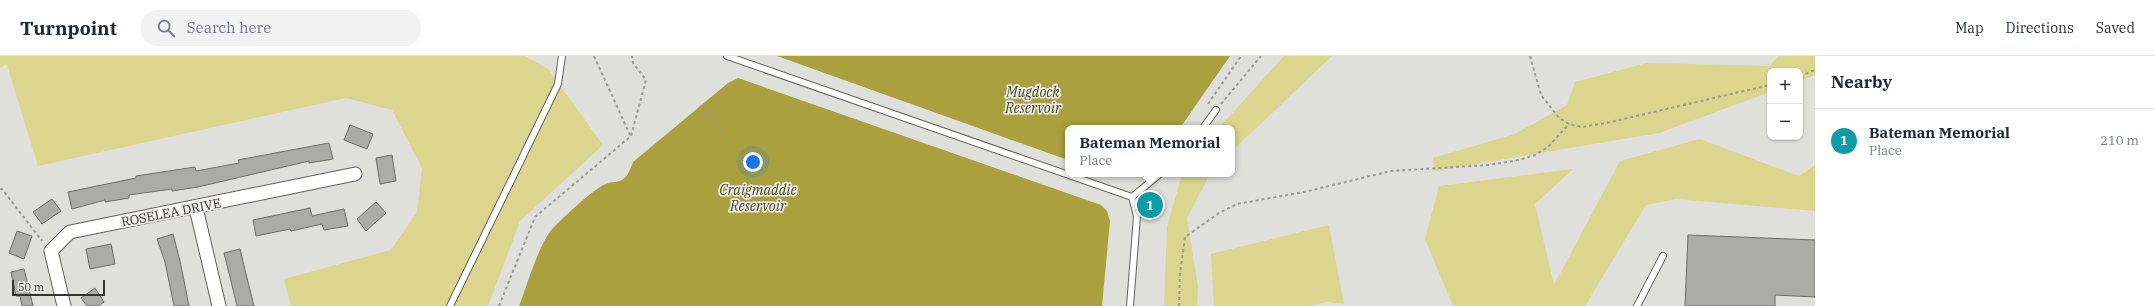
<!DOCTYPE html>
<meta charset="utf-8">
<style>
:root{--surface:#fff;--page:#f2f2f3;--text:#1f2937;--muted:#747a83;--line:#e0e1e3;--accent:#23699d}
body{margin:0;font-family:"IBM Plex Serif",serif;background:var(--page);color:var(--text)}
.controls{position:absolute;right:12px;top:12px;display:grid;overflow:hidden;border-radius:8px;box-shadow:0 1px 3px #0004}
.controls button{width:36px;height:36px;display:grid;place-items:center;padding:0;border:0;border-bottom:1px solid var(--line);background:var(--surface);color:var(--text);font:20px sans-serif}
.scale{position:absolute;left:12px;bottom:10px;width:93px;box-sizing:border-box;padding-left:4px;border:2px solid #343432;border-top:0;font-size:11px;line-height:14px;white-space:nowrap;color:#343432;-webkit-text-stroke:3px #edece9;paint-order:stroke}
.you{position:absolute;left:753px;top:106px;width:14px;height:14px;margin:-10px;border:3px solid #fff;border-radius:50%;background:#1a73e8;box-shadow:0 0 0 6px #1a73e833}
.badge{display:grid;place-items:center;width:26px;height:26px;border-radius:50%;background:var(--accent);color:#fff;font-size:13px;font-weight:700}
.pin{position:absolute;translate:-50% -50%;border:2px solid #fff;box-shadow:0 1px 4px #0006}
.popup{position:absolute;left:1065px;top:69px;width:170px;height:52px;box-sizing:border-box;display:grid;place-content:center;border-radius:8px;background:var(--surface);filter:drop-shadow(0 1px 3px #0005);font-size:13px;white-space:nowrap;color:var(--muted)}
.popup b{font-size:15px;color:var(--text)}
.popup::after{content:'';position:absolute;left:50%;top:100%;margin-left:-8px;border:8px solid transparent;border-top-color:var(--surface)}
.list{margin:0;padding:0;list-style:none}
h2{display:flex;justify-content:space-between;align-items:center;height:52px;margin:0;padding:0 16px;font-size:17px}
h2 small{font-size:13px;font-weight:400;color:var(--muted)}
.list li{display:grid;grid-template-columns:26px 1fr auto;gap:12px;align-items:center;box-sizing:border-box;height:64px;padding:0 16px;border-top:1px solid var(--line)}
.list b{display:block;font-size:15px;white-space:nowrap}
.list p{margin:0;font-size:13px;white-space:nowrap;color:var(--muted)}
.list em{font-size:13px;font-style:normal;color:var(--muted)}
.icon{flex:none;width:22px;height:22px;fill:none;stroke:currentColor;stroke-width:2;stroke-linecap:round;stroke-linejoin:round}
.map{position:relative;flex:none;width:1815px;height:250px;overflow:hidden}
header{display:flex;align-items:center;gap:24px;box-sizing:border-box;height:56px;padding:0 20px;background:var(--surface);border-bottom:1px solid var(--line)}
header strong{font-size:19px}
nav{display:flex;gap:22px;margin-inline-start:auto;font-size:14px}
.search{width:280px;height:36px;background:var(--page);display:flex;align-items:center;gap:10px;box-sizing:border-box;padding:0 14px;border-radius:16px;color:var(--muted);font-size:15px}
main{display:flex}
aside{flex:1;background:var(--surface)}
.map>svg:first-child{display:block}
</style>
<header>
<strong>Turnpoint</strong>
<div class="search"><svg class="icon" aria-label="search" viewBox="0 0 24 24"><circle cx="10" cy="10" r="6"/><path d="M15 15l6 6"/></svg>Search here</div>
<nav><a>Map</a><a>Directions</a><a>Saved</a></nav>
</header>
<main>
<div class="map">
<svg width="1815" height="250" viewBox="0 0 1815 250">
<rect width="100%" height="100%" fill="#dfdfdc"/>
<!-- green -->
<g fill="#dbd58e">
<polygon points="0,0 525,0 548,13 603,89 520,165 488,250 291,250 284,223 391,194 417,156 422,112 392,54 346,42 38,110 7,9 0,11"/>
<polygon points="1284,0 1332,0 1232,95 1232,72 1219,72"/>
<polygon points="1778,0 1815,0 1815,19 1800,25 1800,15 1770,15 1770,36 1659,77 1434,115 1433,102 1515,78 1567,49 1575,26 1647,7 1770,10"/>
<polygon points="1700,83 1799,120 1815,109 1815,155 1676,143 1646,149 1585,250 1453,250 1425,183 1439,130 1573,113 1535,148 1554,229 1620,105"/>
<polygon points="1182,118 1210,118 1187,162 1198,231 1197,250 1164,250 1167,171"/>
<polygon points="1329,169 1344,248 1327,246 1309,250 1214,250 1211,198"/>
</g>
<!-- water -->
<g fill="#aaa03d">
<polygon points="777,0 1230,0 1180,72 1068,72 1068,104"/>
<path d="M738,22l363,127 6,6 3,10 -8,85h-583c8,-20 20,-63 34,-78 14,-14 31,-30 47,-41 16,-11 23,4 33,-25l95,-79z"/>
</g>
<!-- building -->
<g fill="#ababa8" stroke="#6d6d6a">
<polygon points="350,69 373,78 367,93 344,84"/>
<polygon points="329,87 333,103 309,107 309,105 198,131 172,135 172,133 129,139 129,142 105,146 105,144 72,153 68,136 136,122 136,120 195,111 196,115 239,107 238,104"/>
<polygon points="392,99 396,125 380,128 376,102"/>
<polygon points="52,143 61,155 42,168 33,156"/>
<polygon points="376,146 386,157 366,175 357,163"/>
<polygon points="310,152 312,160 344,153 348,170 324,174 322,168 291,175 290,173 256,180 253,164"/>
<polygon points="17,175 32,180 24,203 9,197"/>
<polygon points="173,178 180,205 189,250 174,250 165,206 157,183"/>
<polygon points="1688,179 1815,184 1815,241 1775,239 1775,250 1685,250"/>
<polygon points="111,188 115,208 90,213 86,193"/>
<polygon points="240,193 247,222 254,250 237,250 230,221 224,197"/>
<polygon points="24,213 27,225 33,250 22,250 20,240 16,240 11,216"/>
<polygon points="95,232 104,246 98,250 87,250 81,242"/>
</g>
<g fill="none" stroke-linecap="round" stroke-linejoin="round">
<defs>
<g id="lane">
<polyline points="727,0 1132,141 1137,160 1130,250"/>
<polyline points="1203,72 1216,54"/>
<polyline points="1132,141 1160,118"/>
<polyline points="450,250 558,28 562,0"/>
<polyline points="1637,250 1663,200"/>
</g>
<g id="street">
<polyline points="196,152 219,250"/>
<polyline points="64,250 51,195 70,176 355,118"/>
</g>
</defs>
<!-- lane casing -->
<use href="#lane" stroke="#60605d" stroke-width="8"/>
<!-- street casing -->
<use href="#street" stroke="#60605d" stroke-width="15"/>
<!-- path -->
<g stroke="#999997" stroke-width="2" stroke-dasharray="3 3" stroke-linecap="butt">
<polyline points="594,0 630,79"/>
<polyline points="1530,0 1541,39 1559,62 1569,68 1581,71 1606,67 1770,29"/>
<polyline points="1800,20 1815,14"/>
<polyline points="1208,48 1241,0"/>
<polyline points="1221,48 1261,0"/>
<polyline points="700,50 727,81"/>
<polyline points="0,133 2,133 42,185"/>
<polyline points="499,250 535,161 631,80 646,24 633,7 632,0"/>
<polyline points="1179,250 1180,218 1185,181 1219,157 1237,148 1304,136 1391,115 1488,109 1519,104 1535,99 1548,91 1569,68"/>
</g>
<!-- lane -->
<use href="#lane" stroke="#fff" stroke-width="6"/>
<!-- street -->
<use href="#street" stroke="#fff" stroke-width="13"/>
</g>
<g text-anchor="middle" stroke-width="3.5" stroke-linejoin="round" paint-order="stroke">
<!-- street labels -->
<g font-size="13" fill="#343432" stroke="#edece9">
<text transform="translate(171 156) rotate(-11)" y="5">ROSELEA DRIVE</text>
</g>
<!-- water labels -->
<g font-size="14" font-style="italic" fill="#4b471e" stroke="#edece9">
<text x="1033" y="41">Mugdock<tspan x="1033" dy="16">Reservoir</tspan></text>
<text x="758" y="139">Craigmaddie<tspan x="758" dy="16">Reservoir</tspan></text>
</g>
</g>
</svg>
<div class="controls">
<button>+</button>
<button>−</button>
</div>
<div class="scale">50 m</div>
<div class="you"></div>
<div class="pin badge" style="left:1150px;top:149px;background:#0f9aa8">1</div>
<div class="popup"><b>Bateman Memorial</b>Place</div>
</div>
<aside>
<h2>Nearby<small></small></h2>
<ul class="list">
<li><span class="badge" style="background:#0f9aa8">1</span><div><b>Bateman Memorial</b><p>Place</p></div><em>210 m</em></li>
</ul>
</aside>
</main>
